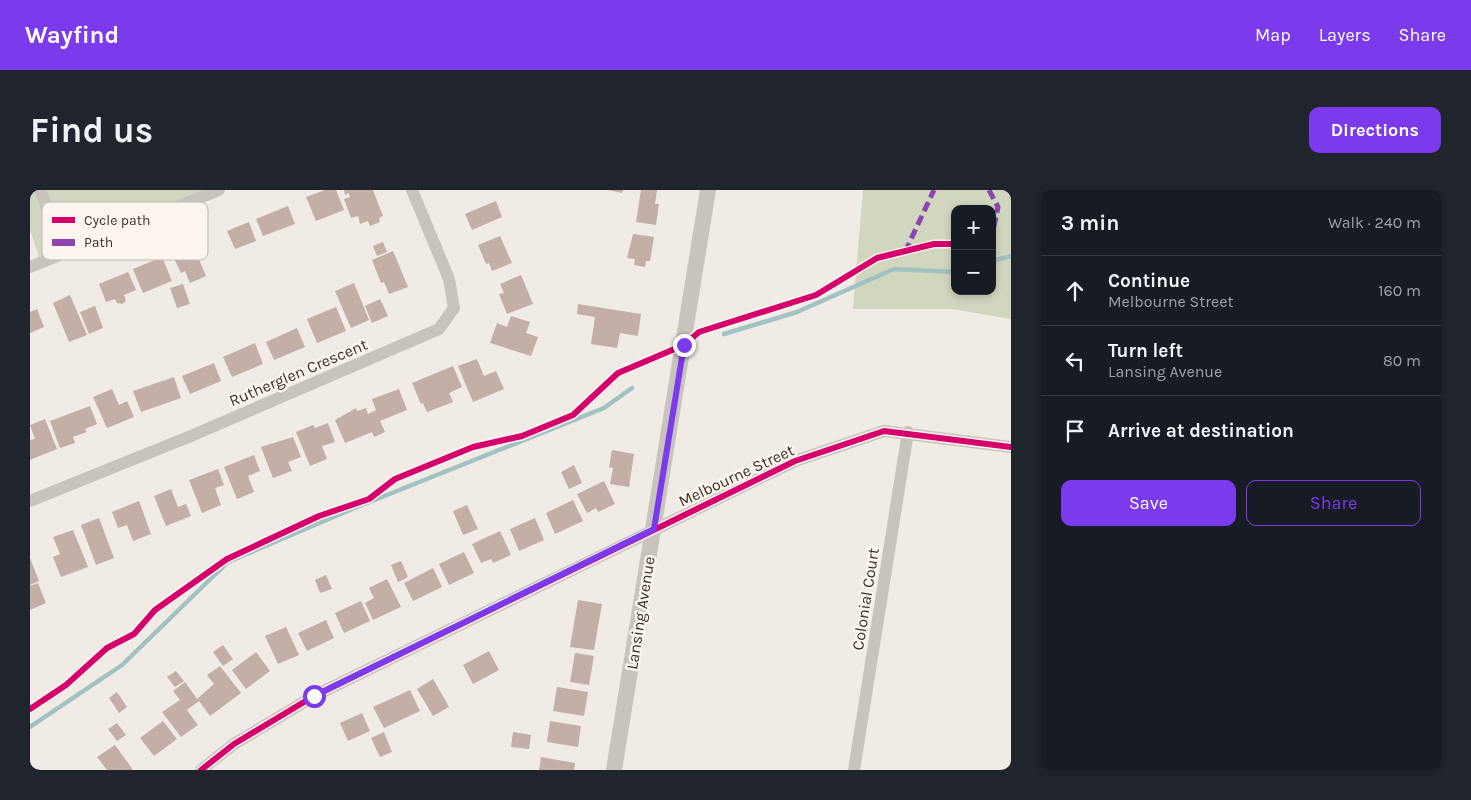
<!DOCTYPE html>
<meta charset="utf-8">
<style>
:root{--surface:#171b24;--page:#20242c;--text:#f1f3f6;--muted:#9ea1a6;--line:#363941;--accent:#7c3aed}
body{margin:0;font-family:Karla,sans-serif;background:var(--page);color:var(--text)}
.controls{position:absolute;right:15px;top:15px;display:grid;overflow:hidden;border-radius:10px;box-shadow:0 2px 8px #0003}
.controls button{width:45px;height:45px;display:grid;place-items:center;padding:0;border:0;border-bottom:1px solid var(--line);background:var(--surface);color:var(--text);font:25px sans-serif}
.stop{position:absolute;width:15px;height:15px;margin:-11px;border:4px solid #7c3aed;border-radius:50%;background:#fff}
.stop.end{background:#7c3aed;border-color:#fff;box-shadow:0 1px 5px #0008}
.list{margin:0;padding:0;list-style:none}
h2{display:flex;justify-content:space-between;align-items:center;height:65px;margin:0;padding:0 20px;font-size:21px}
h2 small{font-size:16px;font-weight:400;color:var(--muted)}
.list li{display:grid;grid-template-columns:32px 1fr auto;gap:15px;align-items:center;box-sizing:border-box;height:70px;padding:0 20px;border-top:1px solid var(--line)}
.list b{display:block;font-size:19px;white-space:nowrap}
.list p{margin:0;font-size:16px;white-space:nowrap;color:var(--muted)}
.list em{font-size:16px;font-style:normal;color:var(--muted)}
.actions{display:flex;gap:10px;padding:15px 20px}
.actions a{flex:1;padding:11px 0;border:1px solid var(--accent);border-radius:10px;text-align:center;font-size:18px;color:var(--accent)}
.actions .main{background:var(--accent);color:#fff}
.icon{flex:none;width:28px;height:28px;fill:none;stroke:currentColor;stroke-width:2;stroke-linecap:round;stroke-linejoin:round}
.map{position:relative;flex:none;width:981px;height:580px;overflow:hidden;border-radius:10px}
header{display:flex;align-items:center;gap:30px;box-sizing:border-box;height:70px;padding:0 25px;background:var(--accent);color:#fff}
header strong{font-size:24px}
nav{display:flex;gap:28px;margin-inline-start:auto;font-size:18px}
.intro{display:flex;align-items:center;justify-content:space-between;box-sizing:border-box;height:120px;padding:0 30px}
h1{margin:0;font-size:35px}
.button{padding:12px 22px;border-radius:10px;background:var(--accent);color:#fff;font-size:18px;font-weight:700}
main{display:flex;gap:30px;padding:0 30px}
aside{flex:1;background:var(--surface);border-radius:10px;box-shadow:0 2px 8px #0003}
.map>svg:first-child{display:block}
</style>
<header>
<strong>Wayfind</strong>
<nav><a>Map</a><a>Layers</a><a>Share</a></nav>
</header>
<div class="intro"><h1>Find us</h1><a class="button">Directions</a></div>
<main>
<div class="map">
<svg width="981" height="580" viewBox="0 0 981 580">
<rect width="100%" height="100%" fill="#f0ebe5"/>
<!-- green -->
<g fill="#d1d6bf" fill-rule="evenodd">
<polygon points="0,0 192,0 12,75 0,40"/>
<path d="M833,0h148v129l-59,-10h-99zM925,19h37v82h-37z"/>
</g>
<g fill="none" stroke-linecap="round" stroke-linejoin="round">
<!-- stream -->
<g stroke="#a1c2c1" stroke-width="4.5">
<polyline points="962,71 981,66"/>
<polyline points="694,144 767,122 864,79 925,82"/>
<polyline points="0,537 92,475 198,372 327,317 574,218 602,198"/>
</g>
</g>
<!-- building -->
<g fill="#c3afa7">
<polygon points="295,0 306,0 314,20 286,31 276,7"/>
<polygon points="314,0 343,0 353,26 349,28 350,32 340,36 338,31 330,34 328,26 321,28 314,9 320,7 319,3 315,5"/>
<polygon points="578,0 593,0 592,3"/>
<polygon points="611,0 627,0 625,14 629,14 626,35 606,32"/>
<polygon points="466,11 472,27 442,40 435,24"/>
<polygon points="258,16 265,34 233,46 226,29"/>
<polygon points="219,32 226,51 205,59 197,41"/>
<polygon points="603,44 624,47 620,71 616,71 615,77 604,75 605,69 597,68"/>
<polygon points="470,46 482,73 462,81 459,73 456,74 448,55"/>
<polygon points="353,52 357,62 347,66 343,56"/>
<polygon points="162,53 176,86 160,93 155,81 151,83 141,62"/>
<polygon points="363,61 378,97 359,104 354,92 351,93 342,70"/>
<polygon points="132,67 142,91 113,103 103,79"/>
<polygon points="98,82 106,100 94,105 96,111 92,114 87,113 85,109 76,112 69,94"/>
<polygon points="491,85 503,114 477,124 469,104 474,103 470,94"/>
<polygon points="324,93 339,130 321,138 305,101"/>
<polygon points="153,94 160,114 147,118 140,98"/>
<polygon points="40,105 57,145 39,152 23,113"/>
<polygon points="350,109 358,126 342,133 335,116"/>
<polygon points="548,114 611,124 608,146 590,143 587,158 561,154 565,127 547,124"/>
<polygon points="65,116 73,138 59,144 50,122"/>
<polygon points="306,117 316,141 287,153 277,129"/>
<polygon points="7,119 14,137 0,143 0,122"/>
<polygon points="481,126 500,132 496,143 508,147 501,166 460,153 467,133 477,137"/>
<polygon points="267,138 275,157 244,170 236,152"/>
<polygon points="225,153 233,174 202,187 193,167"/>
<polygon points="447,169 454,186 466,181 474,199 443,212 428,176"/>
<polygon points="184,173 191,191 160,204 152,186"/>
<polygon points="423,176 432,197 419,203 423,212 397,222 393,213 391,214 382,193"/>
<polygon points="144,187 151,208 111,222 103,201"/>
<polygon points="82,199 89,215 97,211 104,227 77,238 63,207"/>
<polygon points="369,199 377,220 350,231 355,242 344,247 342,242 315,253 305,230 326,218 327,221 336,218 338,224 346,220 342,209"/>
<polygon points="60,216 67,234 55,239 57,242 43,247 45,253 30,258 20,231"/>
<polygon points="15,229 27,259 0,270 0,250 5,249 0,235"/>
<polygon points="298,233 305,252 292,256 297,269 280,276 266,242 283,235 285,238"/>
<polygon points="263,247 271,267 258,272 262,281 243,288 231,257"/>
<polygon points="582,260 604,264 599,297 580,294 583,278 579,277"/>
<polygon points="224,265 230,281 218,286 224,302 207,309 194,277"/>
<polygon points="544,275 552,293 539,299 531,282"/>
<polygon points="188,279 194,295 185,298 191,315 172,323 159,290"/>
<polygon points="574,291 585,314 568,322 566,318 557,323 547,304"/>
<polygon points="141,299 148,317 156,314 161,326 136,336 124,306"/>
<polygon points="543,310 553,331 525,344 516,323"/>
<polygon points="109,311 121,344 103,351 97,335 88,338 82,322"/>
<polygon points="437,315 448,339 433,345 423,321"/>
<polygon points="69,328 84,368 66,375 51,335"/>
<polygon points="505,328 514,350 489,361 480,339"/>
<polygon points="43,340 58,377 31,387 23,367 30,364 23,347"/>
<polygon points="470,341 481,365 463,373 461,369 451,373 442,354"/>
<polygon points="434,362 444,383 419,395 409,374"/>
<polygon points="0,368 9,391 0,395"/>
<polygon points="371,371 378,387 368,392 361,375"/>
<polygon points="403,378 412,397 383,411 374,393"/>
<polygon points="296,385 302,399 290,403 285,390"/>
<polygon points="357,389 371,417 343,430 335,413 344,408 339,398"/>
<polygon points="8,393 16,413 0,420 0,396"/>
<polygon points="548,410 572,414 564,460 540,457"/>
<polygon points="331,411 340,431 314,443 305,423"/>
<polygon points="296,430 304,448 277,461 268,443"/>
<polygon points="256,437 269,465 248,474 235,446"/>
<polygon points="193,455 203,469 193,476 183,462"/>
<polygon points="459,461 469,480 443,494 433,475"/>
<polygon points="226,462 240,481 216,499 202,480"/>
<polygon points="545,463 564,466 559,495 540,492"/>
<polygon points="190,476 211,503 180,526 169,511 157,520 168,535 151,547 132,522 150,510 143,501 155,492 167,509 184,494 177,485"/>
<polygon points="146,481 154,491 145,497 137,487"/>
<polygon points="403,489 419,517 403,526 387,499"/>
<polygon points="527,497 558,502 554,526 523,521"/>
<polygon points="380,500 390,521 354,538 343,517"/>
<polygon points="87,502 97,517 89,523 79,508"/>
<polygon points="332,523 340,541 318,551 310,533"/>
<polygon points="133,531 147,549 124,566 110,548"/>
<polygon points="520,531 551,536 548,557 517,552"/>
<polygon points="87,533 96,545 87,551 78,539"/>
<polygon points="354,542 362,562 350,567 341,548"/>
<polygon points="483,542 501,545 499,559 481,557"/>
<polygon points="85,555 103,580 77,580 67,567"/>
<polygon points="511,567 545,573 544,580 509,580"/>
</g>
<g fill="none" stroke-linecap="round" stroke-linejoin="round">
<!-- minor -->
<g stroke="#c9c3be" stroke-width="12">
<polyline points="10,0 34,63"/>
<polyline points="0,77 189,0"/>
<polyline points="0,311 161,246 409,139 424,118 419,89 382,0"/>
<polyline points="171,580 204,554 284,506 765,271 854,241 981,257"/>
<polyline points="824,580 878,242"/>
</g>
<!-- tertiary -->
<polyline stroke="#c9c3be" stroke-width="16" points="584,580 678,0"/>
<!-- quiet -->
<g stroke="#8e44ad" stroke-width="5" stroke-dasharray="10 5" stroke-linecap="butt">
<polyline points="959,0 968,17 962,46"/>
<polyline points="875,62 904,0"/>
</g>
<defs>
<g id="cycleway">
<polyline points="0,519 36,495 77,458 104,444 125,420 197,369 289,326 339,309 365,289 443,257 492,246 543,225 588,183 654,155 669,142 786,105 847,68 904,54 925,54"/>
<polyline points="171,580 204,554 284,506 765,271 854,241 981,257"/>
</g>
</defs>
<!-- cycleway casing -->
<use href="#cycleway" stroke="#fbf5ee" stroke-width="9"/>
<!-- cycleway -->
<use href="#cycleway" stroke="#d6006c" stroke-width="6"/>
</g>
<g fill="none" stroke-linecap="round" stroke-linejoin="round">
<!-- route -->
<polyline stroke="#7c3aed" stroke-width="6" points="284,506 624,339 654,155"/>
</g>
<g text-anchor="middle" stroke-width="5" stroke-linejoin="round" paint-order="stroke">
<!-- street labels -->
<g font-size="16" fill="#3b302b" stroke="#fbf5ee">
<text transform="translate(268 182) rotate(-23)" y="6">Rutherglen Crescent</text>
<text transform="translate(706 285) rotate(-25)" y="6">Melbourne Street</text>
<text transform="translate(835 409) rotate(-81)" y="6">Colonial Court</text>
<text transform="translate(610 423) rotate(-81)" y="6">Lansing Avenue</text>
</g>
</g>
<!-- legend -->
<rect x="12" y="12" width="166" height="58" rx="8" fill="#fbf5ee" stroke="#c1bab4" stroke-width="1"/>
<rect x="22" y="27" width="23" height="6" fill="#d6006c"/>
<rect x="22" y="49" width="23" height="7" fill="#8e44ad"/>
<g font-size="14" fill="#3b302b">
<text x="54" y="35">Cycle path</text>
<text x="54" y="57">Path</text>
</g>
</svg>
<div class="controls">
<button>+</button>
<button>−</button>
</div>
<div class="stop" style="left:284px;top:506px"></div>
<div class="stop end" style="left:654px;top:155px"></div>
</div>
<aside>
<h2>3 min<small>Walk · 240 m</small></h2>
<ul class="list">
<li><svg class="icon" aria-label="ahead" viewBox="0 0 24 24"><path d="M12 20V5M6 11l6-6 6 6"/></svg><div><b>Continue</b><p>Melbourne Street</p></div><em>160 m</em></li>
<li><svg class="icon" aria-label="left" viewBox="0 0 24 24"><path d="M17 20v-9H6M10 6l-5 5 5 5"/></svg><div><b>Turn left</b><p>Lansing Avenue</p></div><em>80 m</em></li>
<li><svg class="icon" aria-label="arrive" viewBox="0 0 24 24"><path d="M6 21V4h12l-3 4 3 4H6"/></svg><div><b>Arrive at destination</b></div></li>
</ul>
<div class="actions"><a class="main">Save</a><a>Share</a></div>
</aside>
</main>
